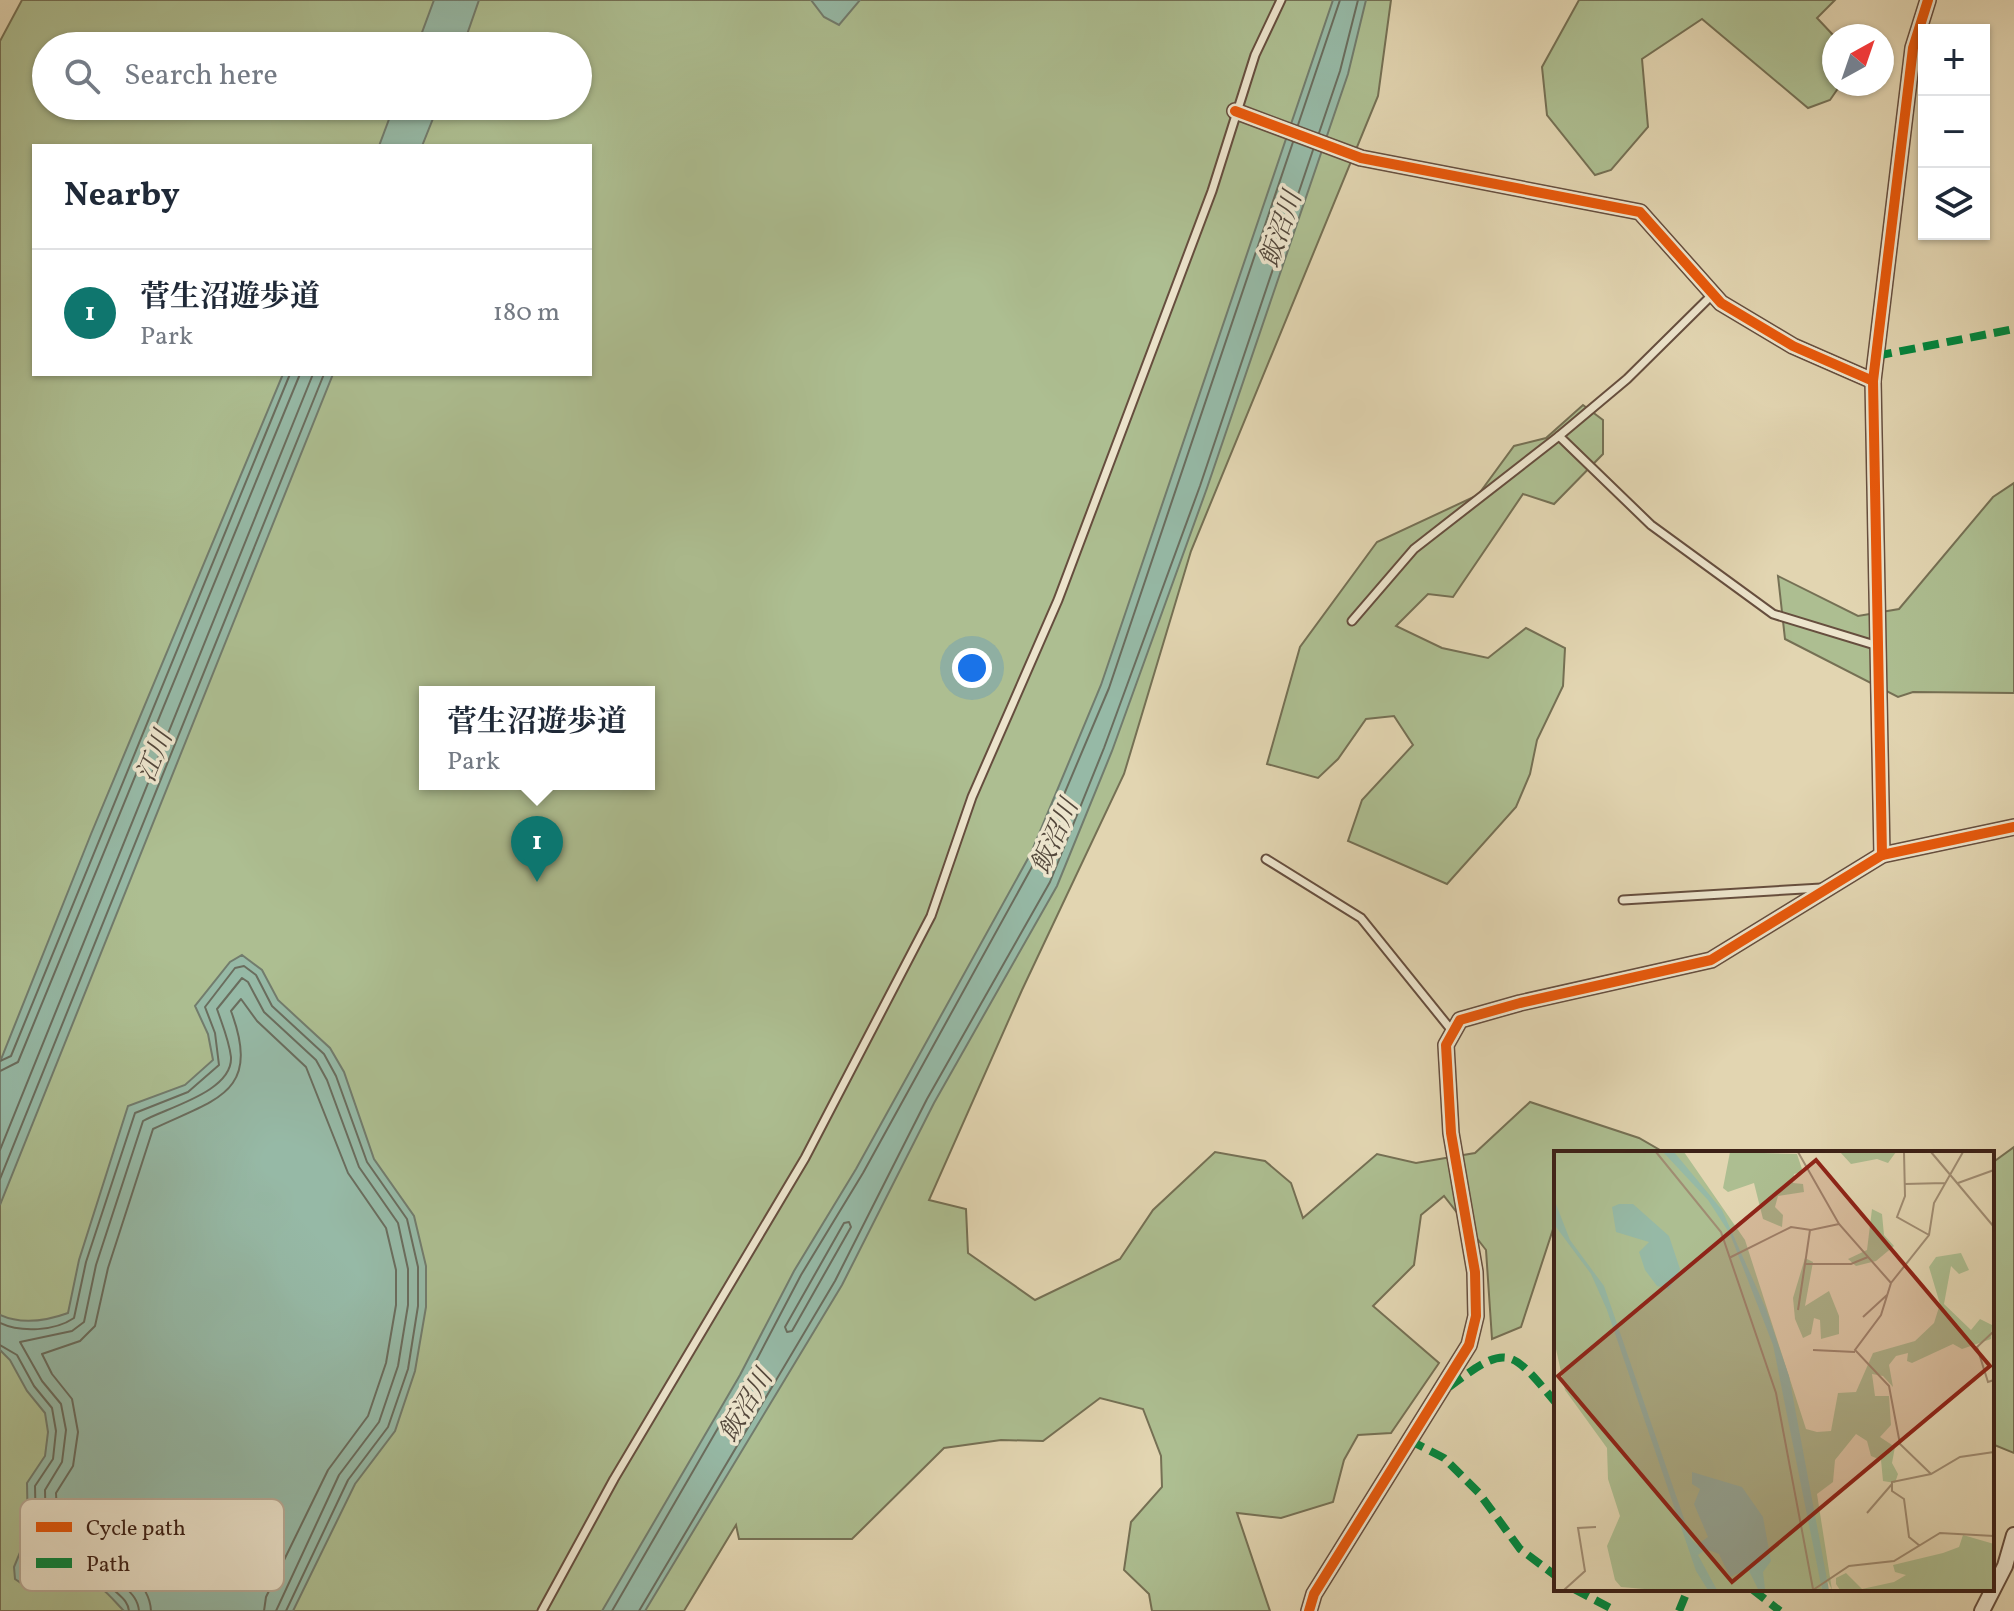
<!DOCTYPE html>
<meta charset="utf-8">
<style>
:root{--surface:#fff;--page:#f2f2f3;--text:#1f2937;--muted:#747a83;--line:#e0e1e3;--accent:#0f766e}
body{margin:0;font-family:Vollkorn,"Noto Serif JP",serif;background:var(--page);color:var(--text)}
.controls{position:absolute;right:24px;top:24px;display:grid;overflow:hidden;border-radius:0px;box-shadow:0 2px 6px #0004}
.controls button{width:72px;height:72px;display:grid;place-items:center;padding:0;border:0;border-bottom:2px solid var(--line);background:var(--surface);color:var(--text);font:40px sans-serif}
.compass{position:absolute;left:1822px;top:24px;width:72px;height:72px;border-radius:50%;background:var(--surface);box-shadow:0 2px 6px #0004;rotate:40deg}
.you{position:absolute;left:972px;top:668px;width:28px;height:28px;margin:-20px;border:6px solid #fff;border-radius:50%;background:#1a73e8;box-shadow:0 0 0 12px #1a73e833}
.badge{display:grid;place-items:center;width:52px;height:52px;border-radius:50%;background:var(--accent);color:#fff;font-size:26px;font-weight:700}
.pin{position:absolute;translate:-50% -66px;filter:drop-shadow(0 2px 4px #0008)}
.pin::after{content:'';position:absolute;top:42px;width:28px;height:24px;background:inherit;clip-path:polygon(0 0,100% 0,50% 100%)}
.popup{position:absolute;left:419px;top:686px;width:236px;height:104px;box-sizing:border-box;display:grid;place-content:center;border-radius:0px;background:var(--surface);filter:drop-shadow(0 2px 6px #0005);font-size:26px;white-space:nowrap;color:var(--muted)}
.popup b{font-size:30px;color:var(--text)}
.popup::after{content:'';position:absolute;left:50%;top:100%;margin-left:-16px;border:16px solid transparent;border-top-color:var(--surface)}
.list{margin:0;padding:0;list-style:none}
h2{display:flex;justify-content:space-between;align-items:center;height:104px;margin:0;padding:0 32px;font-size:34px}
h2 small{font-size:26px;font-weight:400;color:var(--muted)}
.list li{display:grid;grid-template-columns:52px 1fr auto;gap:24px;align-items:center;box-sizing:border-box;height:128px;padding:0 32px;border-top:2px solid var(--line)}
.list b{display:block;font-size:30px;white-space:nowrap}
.list p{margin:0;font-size:26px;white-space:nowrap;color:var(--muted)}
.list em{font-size:26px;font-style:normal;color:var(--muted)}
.icon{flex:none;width:44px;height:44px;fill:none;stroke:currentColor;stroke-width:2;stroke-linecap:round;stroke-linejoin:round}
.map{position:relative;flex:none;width:2014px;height:1611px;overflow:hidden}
.search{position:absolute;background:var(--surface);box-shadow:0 2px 6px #0004;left:32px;top:32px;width:560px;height:88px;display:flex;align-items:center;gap:20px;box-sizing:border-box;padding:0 28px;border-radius:44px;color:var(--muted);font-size:30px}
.panel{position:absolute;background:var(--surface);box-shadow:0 2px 6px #0004;left:32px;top:144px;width:560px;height:232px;border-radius:0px}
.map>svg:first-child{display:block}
</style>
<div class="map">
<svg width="2014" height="1611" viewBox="0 0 2014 1611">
<rect width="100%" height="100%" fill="#e2d5b1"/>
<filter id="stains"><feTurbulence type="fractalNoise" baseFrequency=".0025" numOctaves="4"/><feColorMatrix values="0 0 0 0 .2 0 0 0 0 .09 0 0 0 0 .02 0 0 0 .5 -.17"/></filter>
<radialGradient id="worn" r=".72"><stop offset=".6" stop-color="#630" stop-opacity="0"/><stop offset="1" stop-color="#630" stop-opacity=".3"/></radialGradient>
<!-- green -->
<g fill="#adbe91" stroke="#757054" stroke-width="2" fill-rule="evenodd">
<path d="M22,0h1369l-13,96 -187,455 -67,223 -102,216 -93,210 37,9 2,44 67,47 85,-41 33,-49 62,-58 50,9 26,22 12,35 74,-64 39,9 59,-10 55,-51 109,36 26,15h-109v67l-35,107 -29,12 -6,-89 -42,-54 -23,19 -7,50 -41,41 66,57 -48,70 -33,2 -14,25 -11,42 -52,16 -44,-5 33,98h-118l-3,-17 -25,-24 7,-48 31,-35 -1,-31 -18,-47 -43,-11 -57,43 -42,-1 -57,8 -92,91h-113l-3,-14 -52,86h-684v-1570zM46,46h532v60h-532zM34,146h556v228h-556zM425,692h224v92h-224z"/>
<polygon points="1579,0 1835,0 1817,18 1834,36 1834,84 1841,84 1830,100 1808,108 1702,19 1642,59 1648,127 1611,170 1595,175 1547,115 1542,67"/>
<polygon points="1583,405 1603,420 1603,454 1554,504 1523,494 1453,597 1428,594 1396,626 1442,648 1488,658 1526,628 1565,648 1563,686 1537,740 1530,774 1516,807 1447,884 1348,841 1362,800 1413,745 1394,716 1366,719 1338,759 1318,778 1267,764 1300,647 1377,542 1478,495 1514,446 1546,438"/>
<polygon points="2014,483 2014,693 1913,692 1898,697 1785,639 1778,576 1858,616 1899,609 1993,497"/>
<polygon points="2014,1147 2014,1453 1992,1444 1992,1163"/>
</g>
<!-- water -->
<g fill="#96b9a6" stroke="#727c6d" stroke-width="2">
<polygon points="434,0 479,0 463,46 417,46"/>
<polygon points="811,0 860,0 839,25 824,17"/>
<polygon points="1333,0 1366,0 1348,74 1207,488 1112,751 1057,886 934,1103 842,1285 645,1611 602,1611 740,1375 794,1271 856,1169 1031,853 1101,685"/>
<polygon points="394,106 438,106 422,146 379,146"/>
<polygon points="283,374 333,374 0,1205 0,1062 91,834"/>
<path d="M242,955l20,15 16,30 52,48 14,24 30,87 40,57 12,50v41l-11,64 -20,60 -40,53 -62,127h-169c-7,-7 -15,-17 -23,-23 -24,-16 -56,15 -86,-9l-1,-12 14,-34 -1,-50 18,-27 3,-24 -3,-19 -18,-22 -17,-31 -10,-10v-35c22,10 46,6 68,-2l11,-53 49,-154 57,-21 28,-25 -5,-26 -13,-28 35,-44z"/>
</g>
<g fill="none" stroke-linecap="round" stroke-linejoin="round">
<!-- shore -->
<g stroke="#6a6d5e" stroke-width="2">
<polyline points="1298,125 1340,0"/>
<polyline points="1319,133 1340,71 1358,0"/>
<polyline points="0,1061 11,1056 290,374"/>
<polyline points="0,1071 18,1062 300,374"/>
<polyline points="0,1150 313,374"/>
<polyline points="0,1179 324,374"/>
<polygon points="849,1222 851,1227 792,1331 787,1332 785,1327 844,1223"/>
<path d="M0,1323c21,10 55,8 74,-5l12,-56 49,-149 53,-21 31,-27 -4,-32 -10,-26 30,-39 9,-2 12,9 16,31 52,48 12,22 31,86 40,57 11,48v39l-10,63 -20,58 -40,53 -62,131"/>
<path d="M0,1345l17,10 17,31 18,22 4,23 -3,28 -18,27 1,48 -13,41c27,22 61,-15 91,15 7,7 14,11 15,21"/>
<path d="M139,1611c-1,-12 -8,-18 -16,-26 -37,-37 -59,-1 -88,-17l11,-32 -1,-46 17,-28 4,-32 -5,-26 -19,-23 -22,-39 52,-11 12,-9 12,-57 47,-144c22,-13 90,-29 88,-64 -2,-17 -9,-33 -14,-48l25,-31 6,4 16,30 52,48 11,20 32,87 39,56 10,46v36l-10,61 -19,56 -40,53 -63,136"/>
<path d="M151,1611c-1,-27 -34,-55 -61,-57 -13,0 -26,6 -38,2l6,-21 -2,-42 17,-27 5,-34 -6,-33 -20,-25 -10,-20 38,-13 15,-15 13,-58 45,-139c62,-30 109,-35 78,-118l10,-12 16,22 49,46 42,106 38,55 10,42v35l-10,58 -18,53 -40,54 -62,127 -2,14"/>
<polyline points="612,1611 747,1378 801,1275 863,1173 1038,856 1109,688 1293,142"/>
<polyline points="639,1611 835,1281 927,1099 1050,882 1104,748 1200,486 1313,150"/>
</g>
<defs>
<g id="lane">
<polyline points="1713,294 1627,379 1559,436 1651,525 1773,614 1878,646"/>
<polyline points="1352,621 1414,549 1559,436"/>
<polyline points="1266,859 1361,918 1453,1032"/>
<polyline points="1623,900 1821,888"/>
<polyline points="542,1611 614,1479 805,1158 931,916 972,797 1058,600 1212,191 1255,55 1281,0"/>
</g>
<g id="street">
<polyline points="1235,111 1361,158 1640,212 1721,303 1793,346 1873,381"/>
<polyline points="1882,855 1873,381 1913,48 1928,0"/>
<polyline points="1309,1611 1314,1594 1469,1345 1476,1316 1475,1272 1451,1133 1446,1045 1460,1020 1520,1003 1711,960 1882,855 2014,827"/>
<polyline points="1982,1611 2005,1566 2014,1535"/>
</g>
</defs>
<!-- lane casing -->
<use href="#lane" stroke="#664e3e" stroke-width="11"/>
<!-- street casing -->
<use href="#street" stroke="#664e3e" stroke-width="18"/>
<!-- lane -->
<use href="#lane" stroke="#ece4cc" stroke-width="7"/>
<!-- street -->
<use href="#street" stroke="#ece4cc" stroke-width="14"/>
<!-- quiet -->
<g stroke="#00873e" stroke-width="8" stroke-dasharray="16 8" stroke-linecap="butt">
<polyline points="1876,356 2014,329"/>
<path d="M1449,1387c59,-44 61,-39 107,16"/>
<polyline points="1409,1440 1444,1458 1479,1493 1520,1549 1556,1576"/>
<polyline points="1574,1589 1616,1611"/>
<polyline points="1752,1589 1780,1611"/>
<polyline points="1679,1611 1688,1589"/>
</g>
<defs>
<g id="cycleway">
<polyline points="1235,111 1361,158 1640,212 1721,303 1793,346 1873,381"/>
<polyline points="1882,855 1873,381 1913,48 1928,0"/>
<polyline points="1309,1611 1314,1594 1469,1345 1476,1316 1475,1272 1451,1133 1446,1045 1460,1020 1520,1003 1711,960 1882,855 2014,827"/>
</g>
</defs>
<!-- cycleway casing -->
<use href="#cycleway" stroke="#ece4cc" stroke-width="15"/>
<!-- cycleway -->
<use href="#cycleway" stroke="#e8590c" stroke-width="10"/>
</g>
<g text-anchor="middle" stroke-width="7" stroke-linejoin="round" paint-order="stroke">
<!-- water labels -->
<g font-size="26" font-style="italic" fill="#53473b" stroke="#ece4cc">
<text transform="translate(1280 229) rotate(-71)" y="9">飯沼川</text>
<text transform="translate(154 756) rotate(-68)" y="9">江川</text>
<text transform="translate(1054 836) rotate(-66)" y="9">飯沼川</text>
<text transform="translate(745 1405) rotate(-59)" y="9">飯沼川</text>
</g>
</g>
<!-- overview -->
<g transform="translate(1554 1151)">
<rect width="440" height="440" fill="#e2d5b1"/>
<path d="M0,1h130l61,88 61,189 11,3 14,-1 7,-38 18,-1 17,-39 42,-12 19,-18 6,-19 -11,-37 7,-10 25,-4 8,17 -10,4 -8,-8 -7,38 27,26 9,-11 12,6 -1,14 -29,10 -9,-5 -41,19 -5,-2 1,-8 -12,3 -7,9 4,22 -10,-11 -11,-2 3,22h14l2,29 -11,12 15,10 -3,16 6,11 -3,9 -12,-2 -2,-21 -10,-4 -4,-15 -11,-7 -21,26 -2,22 -16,12 15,96 -6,-13 -5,3 1,10h-166l-35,-3 -6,-7 -8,-34 13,-30 -12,-37 -1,-31 -42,-58 -11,-50zM176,1l67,2 6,18 -9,2 -1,9 10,1 1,8 -26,4 -3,11 8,8 -1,12 -19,-8 -9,-36 -26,9 -5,-4zM286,1h56l-8,11 -11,-4 -26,5zM318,58l10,5 2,21 10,11 -18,15 -20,5 -8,-7 19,-9zM251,107l8,4 -8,44 24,-15 10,25v18l-18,5 -1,-19 -6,-2 -3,16 -8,4 -8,-19 -2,-21zM409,384l31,9v46h-154l-4,-6v-6l10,-5 16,16 32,-7 12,-7 -11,-3 -2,-7 50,-12 16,-6z" fill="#adbe91"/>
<path d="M109,1h11l48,58 44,99 23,67 40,214h-7l-49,-245 -43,-111 -22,-34zM0,48l16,41 34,46 87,253 6,6 11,-8 -14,-33 6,-15 -8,-5v-12l50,15 21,30 8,44 -8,11 2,17h-7l-10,-20 -18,8 -11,-23 -13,-5 -8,6 19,35h-9l-12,-19 -89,-261 -16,-36 -35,-47zM65,53h14l36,32 11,33 -11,20 -12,-3 -12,-16 -6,-18 10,-10 -33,-10 -4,-25z" fill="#96b9a6"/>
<path fill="none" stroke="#a08d73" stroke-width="2" d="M102,1l65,80 55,161 37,196M244,1l41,72 52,59M350,1l1,44 -8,21 32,18M377,1l63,75M404,32l36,-13M351,33l40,-1M256,79l-5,34h46l17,-7M175,107l62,-31 20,3 28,-6M244,159l7,-46M309,166l24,-22M440,180l-17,16 11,35 6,-2M259,199l42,2M377,323l-31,-30 -11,-58 -34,-36 26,-35 10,-32 38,-48 5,-32 29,-51M313,362l25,-29M366,395l-11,-9 -5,-38 -12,-8v-9l39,-8 29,-17 34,-5M10,439l21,-19 -7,-43 18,-1M259,439l36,-24 45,-5 46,-28 54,3"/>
<path fill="#8f2418" fill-opacity="0.15" stroke="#8f2418" stroke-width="4" d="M262,9l174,206 -258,216 -174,-206z"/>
<rect width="440" height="440" fill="none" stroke="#3d2117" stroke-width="4"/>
</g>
<!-- legend -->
<rect x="20" y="1499" width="264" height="92" rx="12" fill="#ece4cc" stroke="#b8aa96" stroke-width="2"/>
<rect x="36" y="1522" width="36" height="10" fill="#e8590c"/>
<rect x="36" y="1558" width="36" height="10" fill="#00873e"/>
<g font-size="22" fill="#3d2117">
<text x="86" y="1535">Cycle path</text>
<text x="86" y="1571">Path</text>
</g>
<rect width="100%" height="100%" filter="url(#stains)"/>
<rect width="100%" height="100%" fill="url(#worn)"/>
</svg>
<div class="controls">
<button>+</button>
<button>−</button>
<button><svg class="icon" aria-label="layers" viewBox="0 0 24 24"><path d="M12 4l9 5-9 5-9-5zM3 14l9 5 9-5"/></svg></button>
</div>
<svg class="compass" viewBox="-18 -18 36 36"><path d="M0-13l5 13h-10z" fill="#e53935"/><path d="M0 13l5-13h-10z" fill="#747a83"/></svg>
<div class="you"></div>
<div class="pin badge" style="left:537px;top:882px">1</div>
<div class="popup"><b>菅生沼遊歩道</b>Park</div>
<div class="search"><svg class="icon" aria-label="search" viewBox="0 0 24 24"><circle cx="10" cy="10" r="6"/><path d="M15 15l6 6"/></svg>Search here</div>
<section class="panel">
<h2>Nearby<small></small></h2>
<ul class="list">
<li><span class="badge">1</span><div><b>菅生沼遊歩道</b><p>Park</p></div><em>180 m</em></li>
</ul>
</section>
</div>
